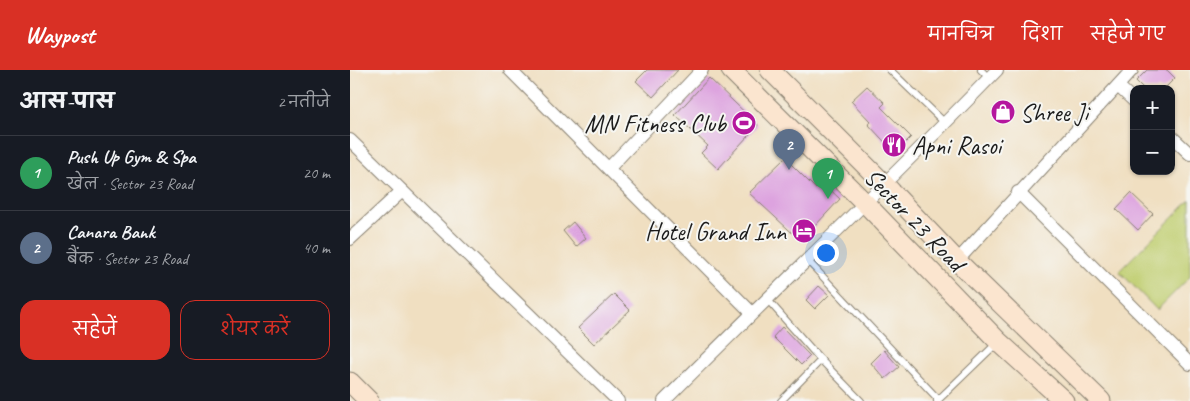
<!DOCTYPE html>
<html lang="hi">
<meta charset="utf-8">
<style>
:root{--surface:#171b24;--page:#20242c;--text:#f1f3f6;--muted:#9ea1a6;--line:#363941;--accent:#d93025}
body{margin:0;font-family:Caveat,"Playpen Sans Deva",sans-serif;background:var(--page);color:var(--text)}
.controls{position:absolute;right:15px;top:15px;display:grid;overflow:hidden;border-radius:10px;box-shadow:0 1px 4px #0004}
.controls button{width:45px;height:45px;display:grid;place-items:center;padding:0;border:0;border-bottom:1px solid var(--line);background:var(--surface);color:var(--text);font:25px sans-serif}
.you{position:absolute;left:475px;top:182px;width:18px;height:18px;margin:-12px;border:4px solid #fff;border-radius:50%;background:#1a73e8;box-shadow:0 0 0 8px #1a73e833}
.badge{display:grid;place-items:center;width:32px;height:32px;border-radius:50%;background:var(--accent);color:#fff;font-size:16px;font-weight:700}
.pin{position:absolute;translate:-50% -41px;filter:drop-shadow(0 1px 2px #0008)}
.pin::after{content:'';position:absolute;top:26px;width:18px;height:15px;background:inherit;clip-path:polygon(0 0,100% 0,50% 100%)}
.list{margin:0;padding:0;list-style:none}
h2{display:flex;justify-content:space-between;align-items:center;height:65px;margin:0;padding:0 20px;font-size:21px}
h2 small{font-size:16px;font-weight:400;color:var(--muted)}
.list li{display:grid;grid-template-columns:32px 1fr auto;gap:15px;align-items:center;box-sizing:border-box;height:75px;padding:0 20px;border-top:1px solid var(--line)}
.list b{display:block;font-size:19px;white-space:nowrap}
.list p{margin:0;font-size:16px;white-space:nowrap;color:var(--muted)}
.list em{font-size:16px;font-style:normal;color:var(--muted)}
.actions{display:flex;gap:10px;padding:15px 20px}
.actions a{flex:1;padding:11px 0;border:1px solid var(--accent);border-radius:15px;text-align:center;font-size:18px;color:var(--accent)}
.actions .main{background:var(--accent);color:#fff}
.map{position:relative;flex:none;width:840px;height:331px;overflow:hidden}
header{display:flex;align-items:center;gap:30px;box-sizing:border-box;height:70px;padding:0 25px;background:var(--accent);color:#fff}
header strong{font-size:24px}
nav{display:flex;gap:28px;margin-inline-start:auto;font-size:18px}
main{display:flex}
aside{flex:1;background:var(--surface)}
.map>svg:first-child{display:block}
</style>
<header>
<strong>Waypost</strong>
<nav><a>मानचित्र</a><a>दिशा</a><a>सहेजे गए</a></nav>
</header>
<main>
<aside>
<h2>आस-पास<small>2 नतीजे</small></h2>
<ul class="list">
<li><span class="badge" style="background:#2e9e5b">1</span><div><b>Push Up Gym &amp; Spa</b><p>खेल · Sector 23 Road</p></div><em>20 m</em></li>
<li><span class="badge" style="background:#5c6f8a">2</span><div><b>Canara Bank</b><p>बैंक · Sector 23 Road</p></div><em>40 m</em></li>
</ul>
<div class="actions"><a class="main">सहेजें</a><a>शेयर करें</a></div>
</aside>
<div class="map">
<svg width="840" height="331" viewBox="0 0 840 331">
<rect width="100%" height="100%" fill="#f6f6f2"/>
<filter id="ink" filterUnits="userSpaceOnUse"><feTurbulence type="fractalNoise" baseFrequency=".02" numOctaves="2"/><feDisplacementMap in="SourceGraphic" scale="10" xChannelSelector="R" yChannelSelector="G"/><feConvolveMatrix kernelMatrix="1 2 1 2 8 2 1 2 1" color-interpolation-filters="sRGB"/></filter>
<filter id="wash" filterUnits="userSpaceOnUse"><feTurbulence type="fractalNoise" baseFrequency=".0096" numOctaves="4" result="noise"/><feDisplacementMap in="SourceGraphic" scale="20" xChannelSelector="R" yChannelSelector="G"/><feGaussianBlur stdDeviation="1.12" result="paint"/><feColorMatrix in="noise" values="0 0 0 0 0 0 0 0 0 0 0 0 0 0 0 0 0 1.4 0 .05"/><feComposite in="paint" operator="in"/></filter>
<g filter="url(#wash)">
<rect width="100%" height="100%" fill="#f0dfc1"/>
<!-- green -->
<polygon fill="#c0ce6f" stroke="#6e7546" points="840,130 840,207 807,240 769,201"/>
<g id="blocks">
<!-- building -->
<g fill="#dda3df">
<polygon points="297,0 328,0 303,27 286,11"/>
<polygon points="797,0 817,0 825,8 814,19 794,19 786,11"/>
<polygon points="359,8 408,55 368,99 351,83 358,76 325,45"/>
<polygon points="517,16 535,33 531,37 561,67 545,83 518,54 521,52 501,31"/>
<polygon points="435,88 466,119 472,112 490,129 451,171 399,123"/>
<polygon points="781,123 803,144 788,160 766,139"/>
<polygon points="223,152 236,168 226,177 213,161"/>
<polygon points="469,216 479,225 465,239 456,230"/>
<polygon points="264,224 280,240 244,274 228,258"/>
<polygon points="432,257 460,286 451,295 423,267"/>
<polygon points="534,280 549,297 535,309 521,293"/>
</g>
</g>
</g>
<g filter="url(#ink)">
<use href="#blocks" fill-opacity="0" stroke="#867e6e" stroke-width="1"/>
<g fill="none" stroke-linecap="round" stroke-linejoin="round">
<defs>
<g id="lane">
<polyline points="540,0 595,53"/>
<polyline points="631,0 639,8"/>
<polyline points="458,191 588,329"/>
<polyline points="417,229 471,290 511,331"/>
<polyline points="431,331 471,290"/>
<polyline points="587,331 647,273"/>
</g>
<g id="street">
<polyline points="160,0 402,243"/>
<polyline points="768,16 784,31"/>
<polyline points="821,66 840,84"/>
<polyline points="0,70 268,331"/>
<polyline points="259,98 352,0"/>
<polyline points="668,122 840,294"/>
<polyline points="0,169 52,121"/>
<polyline points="607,191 782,0"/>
<path d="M314,331c111,-111 224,-218 333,-331"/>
</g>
<g id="secondary">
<polyline points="381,0 516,134 648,271 714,331"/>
<polyline points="420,0 535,115 607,191 751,331"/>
<polyline points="0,312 19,331"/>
</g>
</defs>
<!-- lane casing -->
<use href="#lane" stroke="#867e6e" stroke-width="8"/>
<!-- street casing -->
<use href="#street" stroke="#867e6e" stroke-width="14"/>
<!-- secondary casing -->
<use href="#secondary" stroke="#867e6e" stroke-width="21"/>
<!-- lane -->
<use href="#lane" stroke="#fff" stroke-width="6"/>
<!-- street -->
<use href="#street" stroke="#fff" stroke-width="12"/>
<!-- secondary -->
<use href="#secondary" stroke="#fbe5cf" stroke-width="19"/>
</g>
</g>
<!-- icons -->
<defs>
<symbol id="shop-disc" viewBox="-11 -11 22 22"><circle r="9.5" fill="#b5179e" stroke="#f6f6f2"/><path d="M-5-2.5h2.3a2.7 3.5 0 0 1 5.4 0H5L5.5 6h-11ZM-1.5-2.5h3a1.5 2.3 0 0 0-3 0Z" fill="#fff"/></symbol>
<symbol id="stadium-disc" viewBox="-11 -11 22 22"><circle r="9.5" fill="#b5179e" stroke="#f6f6f2"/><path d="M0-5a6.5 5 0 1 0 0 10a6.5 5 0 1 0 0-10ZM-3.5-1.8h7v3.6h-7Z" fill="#fff"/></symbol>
<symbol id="restaurant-disc" viewBox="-11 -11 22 22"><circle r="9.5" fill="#b5179e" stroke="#f6f6f2"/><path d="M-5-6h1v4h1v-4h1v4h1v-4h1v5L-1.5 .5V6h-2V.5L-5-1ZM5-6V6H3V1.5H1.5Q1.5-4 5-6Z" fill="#fff"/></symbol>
<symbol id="hotel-disc" viewBox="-11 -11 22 22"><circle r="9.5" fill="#b5179e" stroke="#f6f6f2"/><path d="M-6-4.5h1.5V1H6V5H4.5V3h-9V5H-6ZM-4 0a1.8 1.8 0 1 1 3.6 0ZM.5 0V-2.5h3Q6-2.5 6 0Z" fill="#fff"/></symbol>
</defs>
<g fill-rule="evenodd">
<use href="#shop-disc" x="639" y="28" width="28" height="28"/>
<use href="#stadium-disc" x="380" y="39" width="28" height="28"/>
<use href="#restaurant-disc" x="530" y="61" width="28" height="28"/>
<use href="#hotel-disc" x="440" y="147" width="28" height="28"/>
</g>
<g text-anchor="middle" stroke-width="4" stroke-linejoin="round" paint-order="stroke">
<!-- poi labels -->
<g font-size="25" fill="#1c1c1c" stroke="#f6f6f2" text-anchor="start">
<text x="670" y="51">Shree Ji</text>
<text x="376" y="62" text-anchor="end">MN Fitness Club</text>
<text x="562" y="84">Apni Rasoi</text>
<text x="436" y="170" text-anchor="end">Hotel Grand Inn</text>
</g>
<!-- street labels -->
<g font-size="25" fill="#1c1c1c" stroke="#f6f6f2">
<text transform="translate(565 149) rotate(46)" y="9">Sector 23 Road</text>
</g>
</g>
</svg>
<div class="controls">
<button>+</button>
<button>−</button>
</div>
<div class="you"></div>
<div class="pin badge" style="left:478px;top:129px;background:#2e9e5b">1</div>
<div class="pin badge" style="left:439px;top:100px;background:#5c6f8a">2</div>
</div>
</main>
